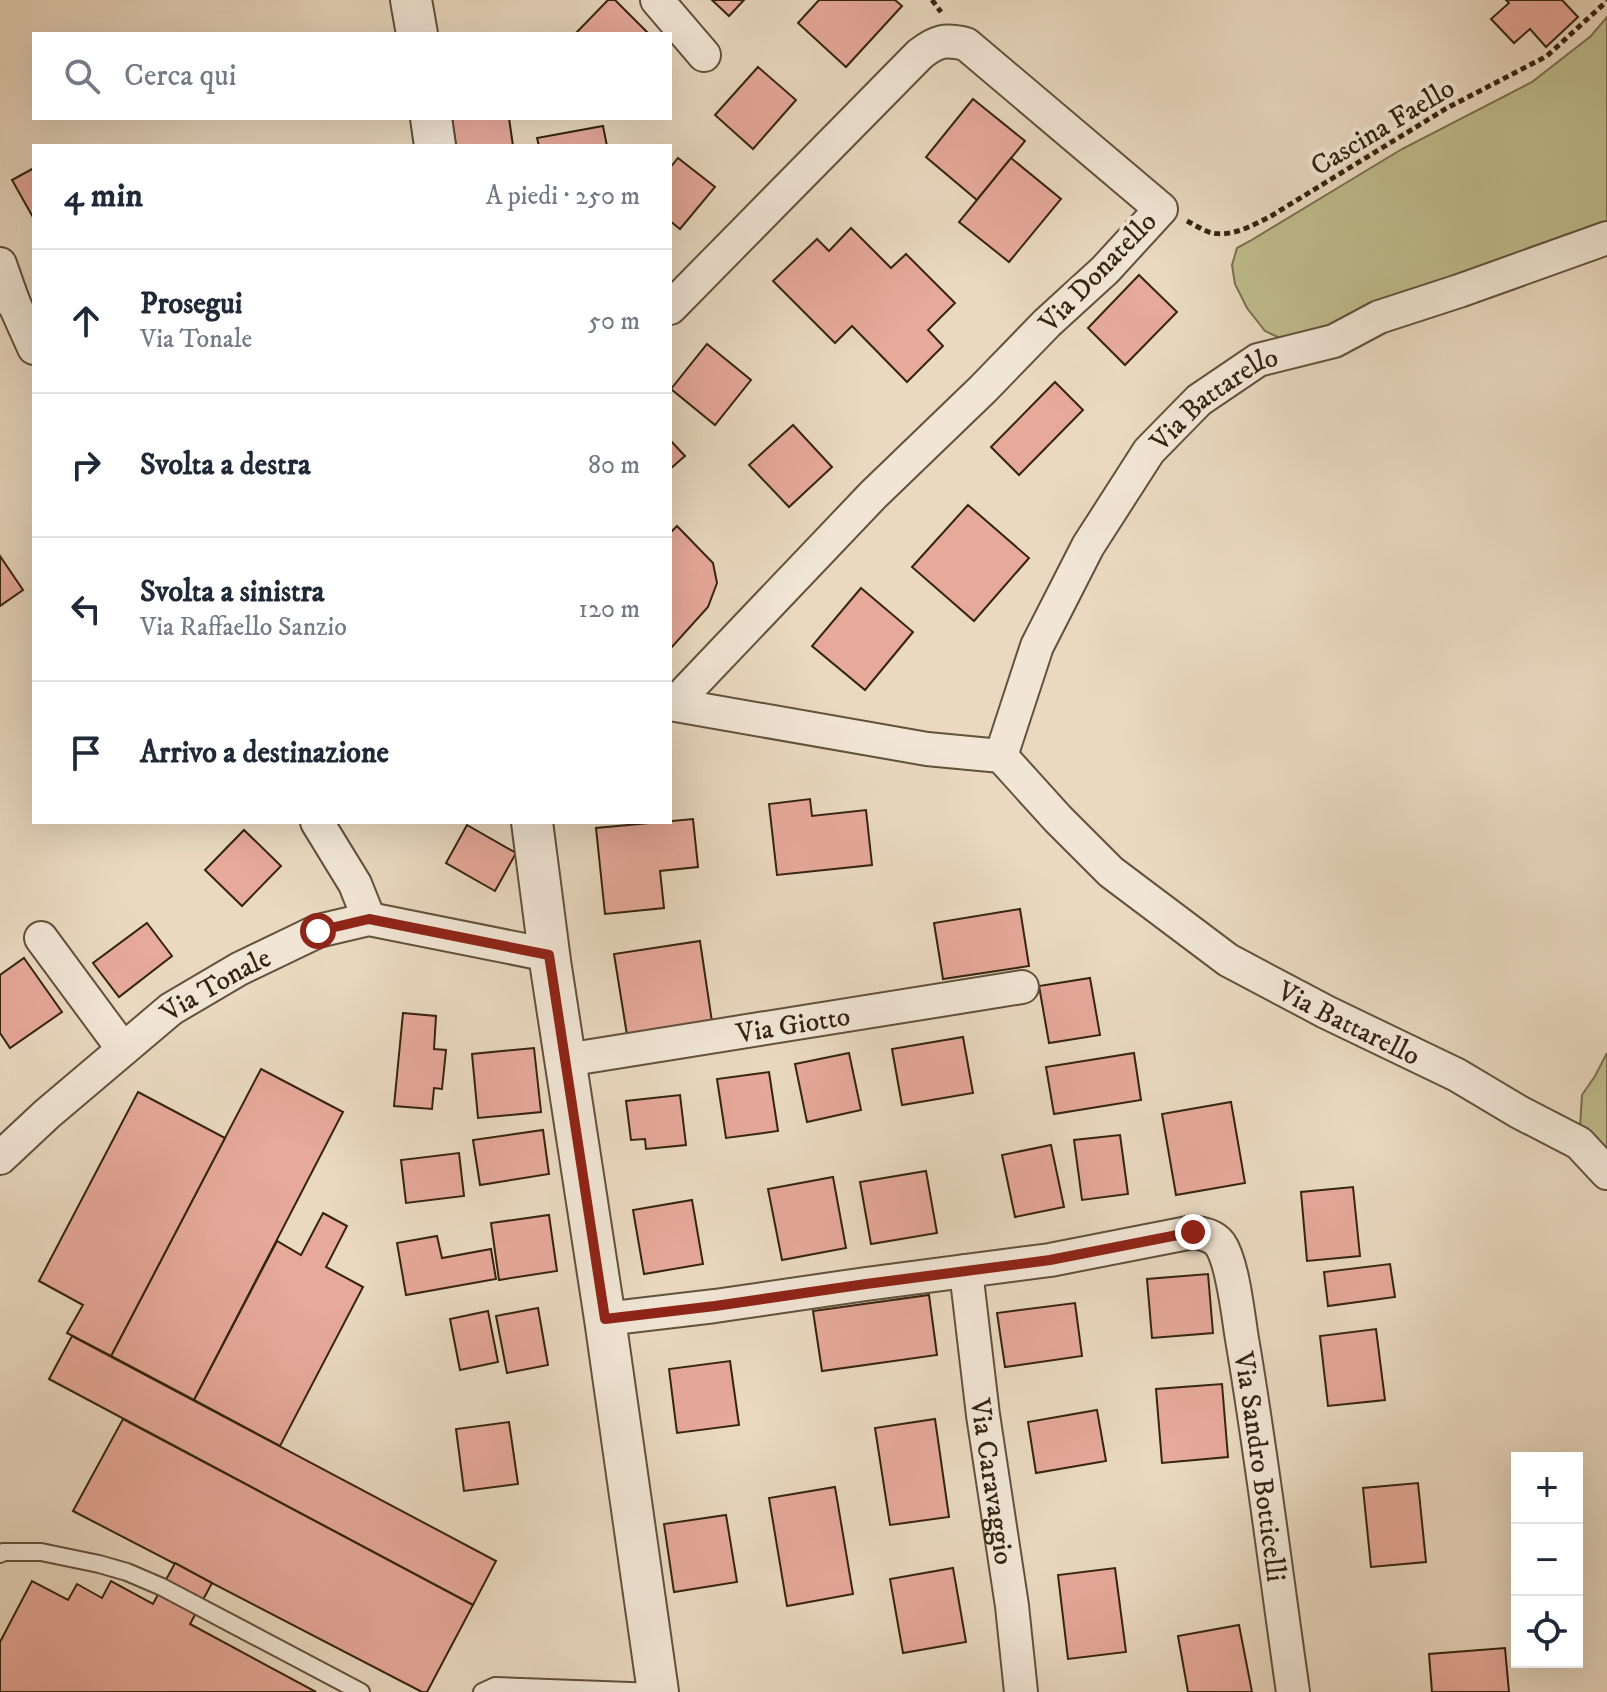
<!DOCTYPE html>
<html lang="it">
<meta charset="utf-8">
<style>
:root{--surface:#fff;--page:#f2f2f3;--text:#1f2937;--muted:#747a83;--line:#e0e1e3}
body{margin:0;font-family:"IM FELL DW Pica",serif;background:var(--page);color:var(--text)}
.controls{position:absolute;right:24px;bottom:24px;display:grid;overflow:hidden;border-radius:0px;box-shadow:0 8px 32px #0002}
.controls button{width:72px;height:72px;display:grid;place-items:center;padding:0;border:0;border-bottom:2px solid var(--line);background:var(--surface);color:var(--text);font:40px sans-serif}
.stop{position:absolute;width:24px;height:24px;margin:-18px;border:6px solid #8f2418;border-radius:50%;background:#fff}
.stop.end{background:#8f2418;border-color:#fff;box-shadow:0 2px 8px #0008}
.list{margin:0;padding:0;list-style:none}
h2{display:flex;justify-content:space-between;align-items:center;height:104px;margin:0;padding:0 32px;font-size:34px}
h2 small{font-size:26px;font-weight:400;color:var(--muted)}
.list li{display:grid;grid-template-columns:52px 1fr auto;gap:24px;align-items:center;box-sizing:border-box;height:144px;padding:0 32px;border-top:2px solid var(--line)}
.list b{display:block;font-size:30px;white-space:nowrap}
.list p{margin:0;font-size:26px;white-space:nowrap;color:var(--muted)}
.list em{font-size:26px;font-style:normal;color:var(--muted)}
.icon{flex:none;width:44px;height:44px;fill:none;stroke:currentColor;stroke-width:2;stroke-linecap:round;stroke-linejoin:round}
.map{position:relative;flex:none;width:1607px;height:1692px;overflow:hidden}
.search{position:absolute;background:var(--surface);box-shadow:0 8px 32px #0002;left:32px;top:32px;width:640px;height:88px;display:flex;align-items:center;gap:20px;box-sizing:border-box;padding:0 28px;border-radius:0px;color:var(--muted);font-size:30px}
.panel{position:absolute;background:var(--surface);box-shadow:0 8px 32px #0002;left:32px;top:144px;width:640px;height:680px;border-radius:0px}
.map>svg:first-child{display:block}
</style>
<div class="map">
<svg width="1607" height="1692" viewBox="0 0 1607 1692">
<rect width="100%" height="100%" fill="#ead9c0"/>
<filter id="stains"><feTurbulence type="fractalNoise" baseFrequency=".0025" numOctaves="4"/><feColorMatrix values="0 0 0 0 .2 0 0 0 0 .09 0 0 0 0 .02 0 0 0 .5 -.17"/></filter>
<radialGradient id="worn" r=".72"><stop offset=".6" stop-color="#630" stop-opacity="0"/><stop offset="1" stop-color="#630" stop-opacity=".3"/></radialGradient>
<!-- green -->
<g fill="#bfbd8d" stroke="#7a704e" stroke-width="2">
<polygon points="1607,17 1607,238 1303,349 1265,331 1247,308 1235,284 1232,265 1237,248 1250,241 1402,149 1532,82 1591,36"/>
<polygon points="1607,1053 1607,1169 1579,1143 1582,1095 1595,1076"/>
</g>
<!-- building -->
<g fill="#e7a99a" stroke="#34240f" stroke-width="2">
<polygon points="608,0 615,0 649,34 575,34"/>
<polygon points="712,0 744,0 729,16"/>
<polygon points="819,0 895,0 902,6 846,67 798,23"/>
<polygon points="1506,0 1562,0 1578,17 1546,47 1530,29 1514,43 1491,19 1509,3"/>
<polygon points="758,67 796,100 753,149 715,115"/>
<polygon points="973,99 1025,141 977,200 926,157"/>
<polygon points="452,118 509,118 513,146 456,146"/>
<polygon points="603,126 607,146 539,146 537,138"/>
<polygon points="678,158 715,187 680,229 670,221 670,168"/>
<polygon points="1011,158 1061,199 1009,262 959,222"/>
<polygon points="34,168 34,219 12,180"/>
<polygon points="851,228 891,268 906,254 955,303 928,330 943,346 907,382 852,326 835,343 773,281 817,239 829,251"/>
<polygon points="1139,275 1177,312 1125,365 1088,328"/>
<polygon points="707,344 751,380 715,425 671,389"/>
<polygon points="1055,382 1083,410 1019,475 991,447"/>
<polygon points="793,425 832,467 789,507 749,465"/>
<polygon points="670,440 685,456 670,469"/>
<polygon points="968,505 1029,558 974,621 912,567"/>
<polygon points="677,526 713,563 717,583 708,607 671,648 670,533"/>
<polygon points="0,556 23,590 0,606"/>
<polygon points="861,588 913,632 865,690 812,646"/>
<polygon points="810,799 812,816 866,810 872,865 777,875 769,804"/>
<polygon points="693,819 698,867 660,871 664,908 605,914 596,828"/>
<polygon points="467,825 516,853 495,891 446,863"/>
<polygon points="244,830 281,866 242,906 205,870"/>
<polygon points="1020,909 1029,966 943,979 934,923"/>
<polygon points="147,923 172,956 119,997 93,963"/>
<polygon points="700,941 712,1022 627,1035 614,954"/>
<polygon points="24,958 62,1012 10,1048 0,1033 0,975"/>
<polygon points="1090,978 1100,1035 1049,1043 1039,986"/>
<polygon points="403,1013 436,1016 434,1049 446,1050 442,1089 434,1088 432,1109 394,1106"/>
<polygon points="963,1037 973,1093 902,1105 892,1049"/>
<polygon points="534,1048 541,1112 478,1118 472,1054"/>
<polygon points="849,1053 861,1110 807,1122 795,1064"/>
<polygon points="1134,1053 1141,1100 1054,1114 1046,1067"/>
<polygon points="261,1069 343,1112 194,1400 111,1356"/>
<polygon points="769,1072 778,1131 726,1138 717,1079"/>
<polygon points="138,1092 225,1138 111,1356 67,1333 83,1305 39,1281"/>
<polygon points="680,1095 686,1145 646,1149 645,1139 631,1140 626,1101"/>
<polygon points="1231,1102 1245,1183 1176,1195 1162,1114"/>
<polygon points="543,1130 549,1174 480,1185 473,1140"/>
<polygon points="1120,1135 1128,1194 1082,1200 1074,1140"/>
<polygon points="1051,1145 1064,1207 1015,1217 1002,1155"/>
<polygon points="459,1153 464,1196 406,1203 401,1160"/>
<polygon points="926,1171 937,1233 871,1244 860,1182"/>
<polygon points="833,1177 846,1248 782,1260 768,1189"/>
<polygon points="1353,1187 1360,1256 1307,1261 1301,1192"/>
<polygon points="692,1200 703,1264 644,1274 633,1210"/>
<polygon points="323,1213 347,1226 326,1267 363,1287 280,1446 194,1400 277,1241 301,1255"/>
<polygon points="549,1215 557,1271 499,1280 491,1223"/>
<polygon points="437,1236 442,1258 491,1249 496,1279 406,1295 397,1243"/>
<polygon points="1390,1264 1395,1297 1328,1306 1324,1272"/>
<polygon points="1208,1274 1213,1333 1152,1338 1147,1279"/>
<polygon points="929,1295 937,1355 822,1371 813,1311"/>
<polygon points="1075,1303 1082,1356 1005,1367 997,1313"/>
<polygon points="538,1308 548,1365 507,1373 496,1316"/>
<polygon points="488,1311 498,1362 460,1370 450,1319"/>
<polygon points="1376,1329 1385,1400 1328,1406 1320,1336"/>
<polygon points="72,1336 496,1561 473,1605 49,1379"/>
<polygon points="730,1361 739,1425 677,1433 669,1369"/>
<polygon points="1222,1384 1228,1457 1162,1463 1156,1389"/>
<polygon points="1097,1410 1106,1461 1036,1473 1028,1422"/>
<polygon points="123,1419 473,1605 427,1692 422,1692 73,1511"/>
<polygon points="935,1419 949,1517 890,1525 875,1428"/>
<polygon points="509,1422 518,1484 464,1491 456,1429"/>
<polygon points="1418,1483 1426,1562 1371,1567 1363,1488"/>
<polygon points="835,1487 853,1594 787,1606 769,1498"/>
<polygon points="726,1515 737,1582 674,1592 664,1524"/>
<polygon points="175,1563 212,1583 190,1624 316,1692 0,1692 0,1642 32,1581 68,1600 77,1584 102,1598 111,1581 153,1604"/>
<polygon points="953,1568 966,1642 903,1653 890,1579"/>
<polygon points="1115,1568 1126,1652 1068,1659 1058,1575"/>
<polygon points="1239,1625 1252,1692 1188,1692 1178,1636"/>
<polygon points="1505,1648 1509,1692 1432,1692 1429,1654"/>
</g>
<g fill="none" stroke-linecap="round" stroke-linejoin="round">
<defs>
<g id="service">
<polyline points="0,1554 3,1552 41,1552 99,1564 127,1572 162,1587 361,1692"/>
<polyline points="482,1692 495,1686 657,1692"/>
</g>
<g id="minor">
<polyline points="657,0 704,55"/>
<polyline points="0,264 13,301"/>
<polyline points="0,296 13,301 34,348"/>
<path d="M670,308l250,-254c17,-13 24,-15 46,-10l195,165 -56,61 -58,53 -64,66 -110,106 -199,209"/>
<path id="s1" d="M670,704l257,45 74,7 57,63 53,53 117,88 98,52 131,63 62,37 60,31 28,30"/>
<path id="s2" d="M1001,756l36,-110 51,-100 61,-95 50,-51 59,-40 76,-19 45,-24 80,-26 148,-53"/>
<polyline points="317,822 355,884 369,919"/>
<polyline points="41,938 123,1049"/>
<path id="s3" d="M566,1060l456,-73"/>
<path id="s4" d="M0,1158l47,-44 124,-105 68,-40 79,-38 51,-12 180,36"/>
<path id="s5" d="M966,1271l17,144 29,191 9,86"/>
<path id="s6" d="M605,1319l110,-13 151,-22 184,-24 143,-28c10,2 20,3 27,12 13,19 18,71 22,95 20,117 34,235 51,353"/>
</g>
<g id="tertiary">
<polyline points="411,0 417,34"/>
<polyline points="431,118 435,146"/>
<polyline points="532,822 550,961 605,1319 658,1692"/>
</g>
</defs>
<!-- service casing -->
<use href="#service" stroke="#62513b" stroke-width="20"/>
<!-- minor casing -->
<use href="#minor" stroke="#62513b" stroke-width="36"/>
<!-- tertiary casing -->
<use href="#tertiary" stroke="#62513b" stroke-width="44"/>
<!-- path -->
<g stroke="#34240f" stroke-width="5" stroke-dasharray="6 4" stroke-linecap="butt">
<polyline points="932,0 941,12"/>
<path d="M1187,221c8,4 17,10 25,12 20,4 42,-8 59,-17l176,-108 100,-52 60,-55"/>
</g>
<!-- service -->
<use href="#service" stroke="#f1e6d6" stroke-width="16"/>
<!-- minor -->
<use href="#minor" stroke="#f1e6d6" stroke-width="32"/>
<!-- tertiary -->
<use href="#tertiary" stroke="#f1e6d6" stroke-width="40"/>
</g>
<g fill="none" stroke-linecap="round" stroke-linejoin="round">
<!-- route -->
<polyline stroke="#8f2418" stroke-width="10" points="318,931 369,919 549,955 605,1319 715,1306 866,1284 1050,1260 1193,1232"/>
</g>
<g text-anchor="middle" stroke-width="8" stroke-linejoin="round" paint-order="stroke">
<!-- street labels -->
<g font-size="28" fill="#34240f" stroke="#f1e6d6">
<text transform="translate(1382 126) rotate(-31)" y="10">Cascina Faello</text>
<text transform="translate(1097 271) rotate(-46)" y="10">Via Donatello</text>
<text dy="10" stroke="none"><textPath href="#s2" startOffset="426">Via Battarello</textPath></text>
<text dy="10" stroke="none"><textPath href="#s4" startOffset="278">Via Tonale</textPath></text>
<text dy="10" stroke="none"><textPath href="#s1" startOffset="778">Via Battarello</textPath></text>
<text dy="10" stroke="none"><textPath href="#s3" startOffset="230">Via Giotto</textPath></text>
<text dy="10" stroke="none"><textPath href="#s6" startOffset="852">Via Sandro Botticelli</textPath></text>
<text dy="10" stroke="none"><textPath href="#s5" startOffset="212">Via Caravaggio</textPath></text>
</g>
</g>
<rect width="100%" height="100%" filter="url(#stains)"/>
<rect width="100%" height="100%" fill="url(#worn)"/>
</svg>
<div class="controls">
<button>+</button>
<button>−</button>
<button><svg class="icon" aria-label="locate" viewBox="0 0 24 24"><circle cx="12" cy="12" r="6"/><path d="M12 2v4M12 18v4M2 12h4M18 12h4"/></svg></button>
</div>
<div class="stop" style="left:318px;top:931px"></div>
<div class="stop end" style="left:1193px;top:1232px"></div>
<div class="search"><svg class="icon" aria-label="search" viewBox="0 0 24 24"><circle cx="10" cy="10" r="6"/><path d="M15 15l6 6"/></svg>Cerca qui</div>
<section class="panel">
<h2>4 min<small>A piedi · 250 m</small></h2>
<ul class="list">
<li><svg class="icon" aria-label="ahead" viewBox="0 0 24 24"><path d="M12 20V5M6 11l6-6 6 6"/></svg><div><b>Prosegui</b><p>Via Tonale</p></div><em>50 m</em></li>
<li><svg class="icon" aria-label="right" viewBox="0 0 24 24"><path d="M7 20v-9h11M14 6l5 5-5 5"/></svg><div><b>Svolta a destra</b></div><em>80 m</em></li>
<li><svg class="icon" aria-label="left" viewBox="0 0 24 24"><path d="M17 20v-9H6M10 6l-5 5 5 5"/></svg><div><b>Svolta a sinistra</b><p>Via Raffaello Sanzio</p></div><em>120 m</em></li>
<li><svg class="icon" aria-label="arrive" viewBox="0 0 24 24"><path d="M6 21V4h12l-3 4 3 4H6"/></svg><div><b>Arrivo a destinazione</b></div></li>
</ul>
</section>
</div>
